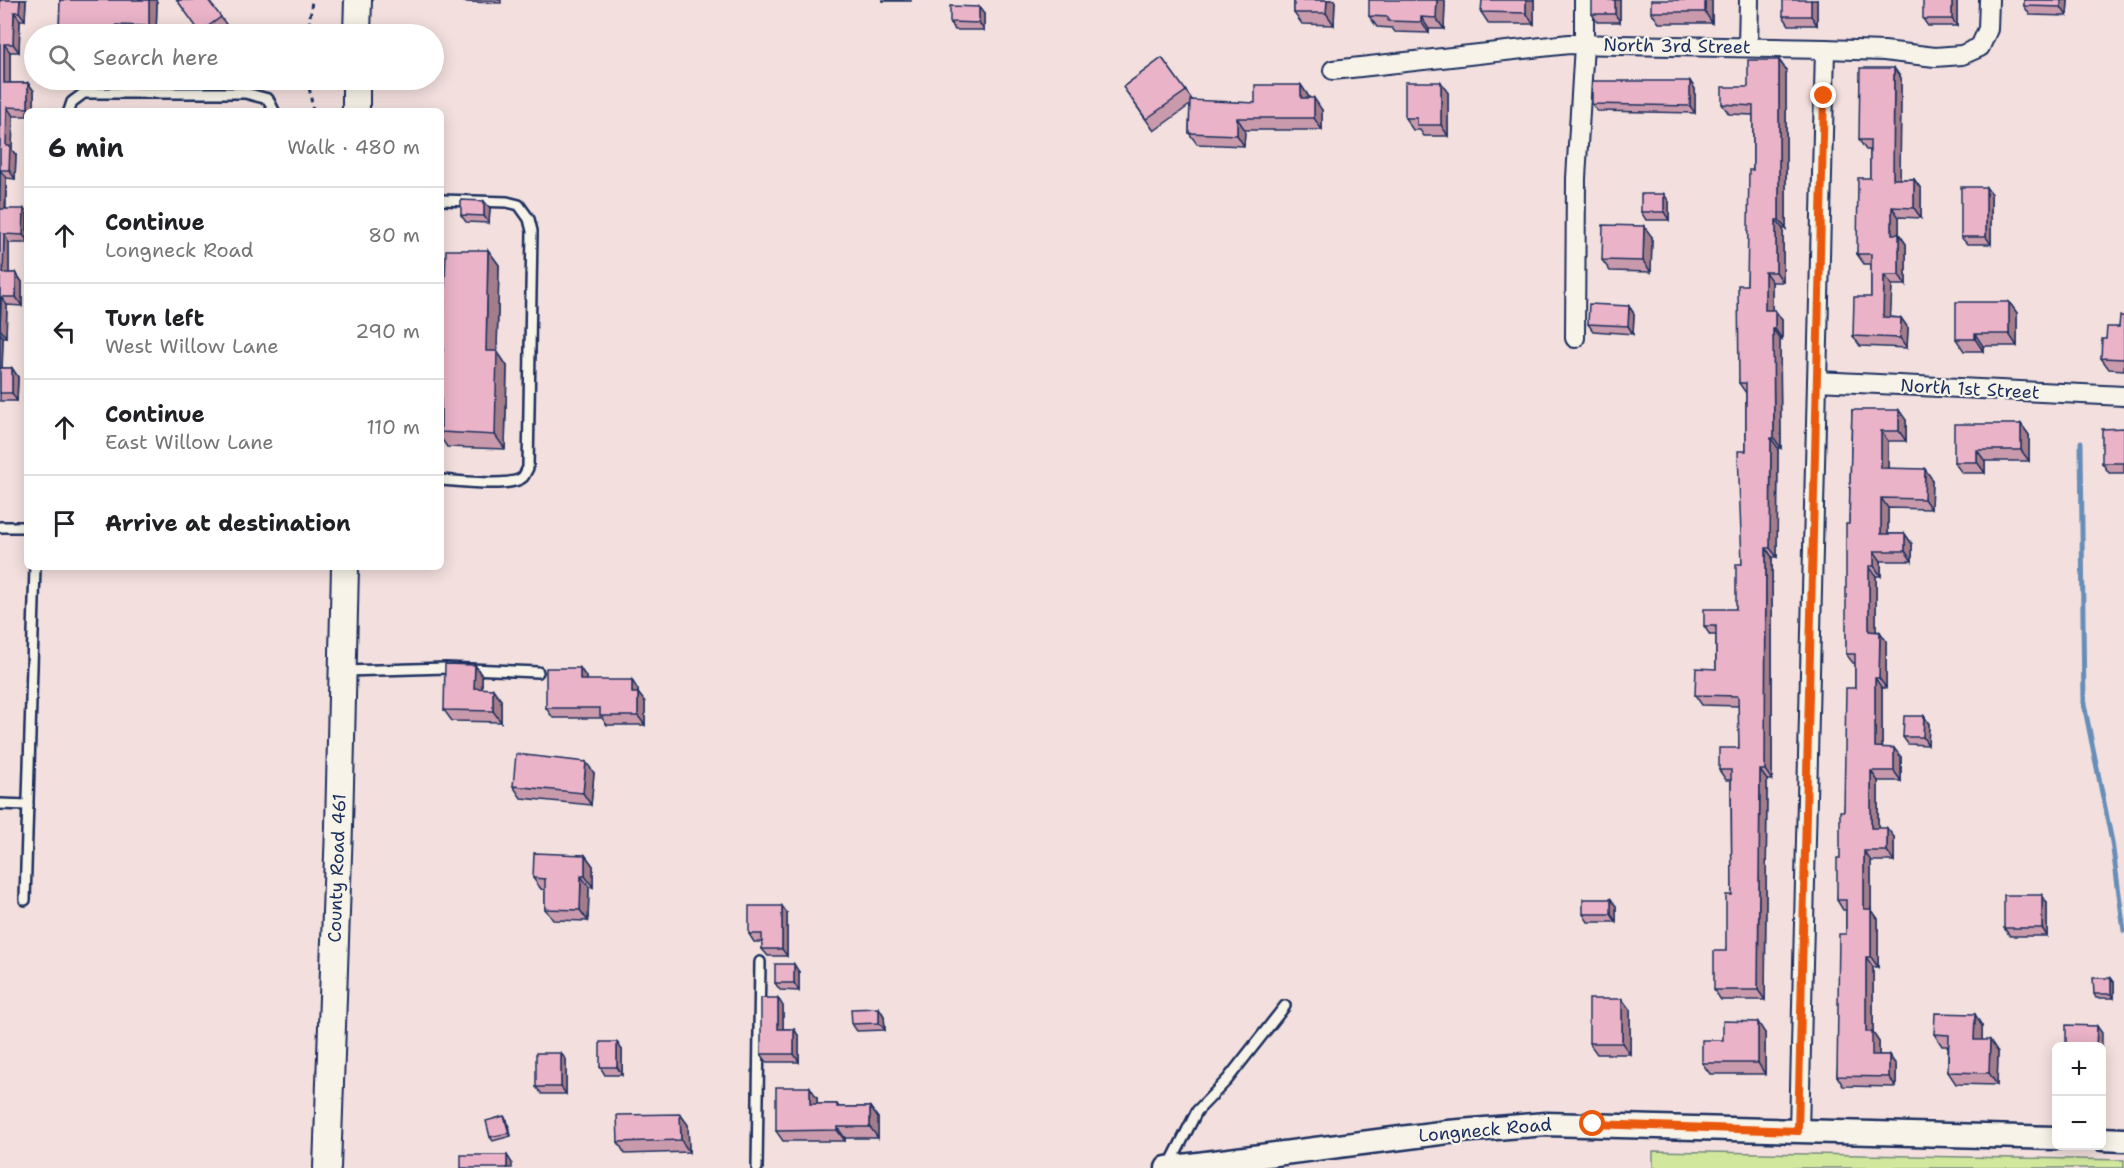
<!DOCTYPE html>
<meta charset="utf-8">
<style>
:root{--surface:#fff;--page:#f2f2f2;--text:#202124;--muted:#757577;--line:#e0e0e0}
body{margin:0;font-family:"Shantell Sans",sans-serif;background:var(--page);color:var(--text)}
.controls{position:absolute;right:18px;bottom:18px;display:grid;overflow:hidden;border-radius:9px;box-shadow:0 3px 15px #0003}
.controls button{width:54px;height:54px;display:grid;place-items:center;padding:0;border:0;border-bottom:2px solid var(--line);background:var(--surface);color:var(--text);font:30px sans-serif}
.stop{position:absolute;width:18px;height:18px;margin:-14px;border:4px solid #ea580c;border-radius:50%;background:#fff}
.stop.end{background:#ea580c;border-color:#fff;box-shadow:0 2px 6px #0008}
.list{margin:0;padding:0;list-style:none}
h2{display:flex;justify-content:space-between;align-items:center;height:78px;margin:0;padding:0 24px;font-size:26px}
h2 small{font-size:20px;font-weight:400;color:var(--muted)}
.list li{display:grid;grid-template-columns:39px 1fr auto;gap:18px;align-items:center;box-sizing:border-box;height:96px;padding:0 24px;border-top:2px solid var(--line)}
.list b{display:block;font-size:22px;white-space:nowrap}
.list p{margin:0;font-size:20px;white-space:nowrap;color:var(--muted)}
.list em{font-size:20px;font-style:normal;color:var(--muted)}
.icon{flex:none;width:33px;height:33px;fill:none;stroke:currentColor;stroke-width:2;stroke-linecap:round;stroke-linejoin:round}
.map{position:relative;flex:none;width:2124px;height:1168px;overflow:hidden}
.search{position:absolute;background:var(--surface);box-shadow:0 3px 15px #0003;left:24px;top:24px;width:420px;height:66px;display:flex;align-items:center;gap:15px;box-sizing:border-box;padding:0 21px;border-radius:33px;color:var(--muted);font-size:22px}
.panel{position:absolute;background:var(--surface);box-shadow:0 3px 15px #0003;left:24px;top:108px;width:420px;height:462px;border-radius:9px}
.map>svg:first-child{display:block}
</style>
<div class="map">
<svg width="2124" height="1168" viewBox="0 0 2124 1168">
<rect width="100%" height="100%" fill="#f3e0de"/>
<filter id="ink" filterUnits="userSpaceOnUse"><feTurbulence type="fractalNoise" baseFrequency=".0167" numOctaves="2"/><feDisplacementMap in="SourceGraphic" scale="12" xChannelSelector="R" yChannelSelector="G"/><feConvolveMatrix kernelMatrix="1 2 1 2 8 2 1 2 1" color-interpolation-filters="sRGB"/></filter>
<g filter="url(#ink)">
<!-- park -->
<polygon fill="#d1e79c" stroke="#768b7d" stroke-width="1.5" points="1653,1151 2124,1160 2124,1168 1653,1168"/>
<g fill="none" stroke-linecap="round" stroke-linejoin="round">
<!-- stream -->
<polyline stroke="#668eb9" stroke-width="5" points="2081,442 2084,704 2112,842 2124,931"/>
<defs>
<g id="service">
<polyline points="69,111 72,102 84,93 245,93 268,99 274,111"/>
<path d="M441,200l66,2 12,3 10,14 3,12 -4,237c-2,3 -3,7 -5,9 -11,11 -66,4 -82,3"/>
<polyline points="0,527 27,527"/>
<polyline points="345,671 446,668 538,672"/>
<polyline points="0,804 28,805"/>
<polyline points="25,900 35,567"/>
<polyline points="1169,1166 1197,1111 1227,1080 1285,1006"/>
<polyline points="757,1168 760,962"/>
</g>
<g id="minor">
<polyline points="1748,46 1749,0"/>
<polyline points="1333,70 1569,44 1825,49 1884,51 1935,57 1962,55 1980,47 1988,29 1989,0"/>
<polyline points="1575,338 1576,178 1584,45 1584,0"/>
<polyline points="1817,381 2124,396"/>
<polyline points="1799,1131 1825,49"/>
</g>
<g id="tertiary">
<polyline points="2102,1139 2124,1140"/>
<polyline points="1167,1168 1448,1132 1546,1124 2056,1138"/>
</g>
<g id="secondary">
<polyline points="357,34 358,0"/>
<polyline points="356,111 356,80"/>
<polyline points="327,1168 339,827 345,567"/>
</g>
</defs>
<!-- service casing -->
<use href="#service" stroke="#1b2f5e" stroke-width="14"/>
<!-- minor casing -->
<use href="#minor" stroke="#1b2f5e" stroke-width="22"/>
<!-- tertiary casing -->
<use href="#tertiary" stroke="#1b2f5e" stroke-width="27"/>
<!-- secondary casing -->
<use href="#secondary" stroke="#1b2f5e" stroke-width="30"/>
<!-- path -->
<g stroke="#1b2f5e" stroke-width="3" stroke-dasharray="4.5 4.5" stroke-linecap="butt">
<polyline points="308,34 312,0"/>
<polyline points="308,80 313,111"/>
</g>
<!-- service -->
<use href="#service" stroke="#f7f3e8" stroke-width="9"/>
<!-- minor -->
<use href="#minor" stroke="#f7f3e8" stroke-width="18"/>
<!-- tertiary -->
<use href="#tertiary" stroke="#f7f3e8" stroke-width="22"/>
<!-- secondary -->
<use href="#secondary" stroke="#f7f3e8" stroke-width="26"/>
</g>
<!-- wall -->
<g fill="#c99aab" stroke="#1b2f5e" stroke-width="1.5">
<polygon points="0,0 26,0 25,20 20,20 19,52 10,52 10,83 28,83 34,91 34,111 27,111 27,116 13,116 12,150 16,155 15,179 6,178 6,209 27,214 27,243 9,243 9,273 16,273 22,282 22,306 7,305 6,337 3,337 2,368 12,368 18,377 17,401 0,401"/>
<polygon points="60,0 156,0 157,2 156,34 59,34"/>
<polygon points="177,0 208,0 226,24 212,34 202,34"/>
<polygon points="463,0 501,0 501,3 464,2"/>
<rect x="882" y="0" width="29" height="1"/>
<polygon points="1294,0 1335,0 1334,25 1302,24 1294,13"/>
<polygon points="1534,0 1534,24 1489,24 1481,12"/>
<polygon points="1620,0 1620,22 1597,22 1592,14"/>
<polygon points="1712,0 1712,23 1659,23 1651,12"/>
<polygon points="1817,0 1817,25 1789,25 1783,16"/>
<polygon points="1957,0 1957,26 1928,26 1923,19"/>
<polygon points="2024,0 2068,0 2067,16 2030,15 2024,6"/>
<polygon points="1445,1 1444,29 1429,29 1429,33 1395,32 1392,28 1377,27 1369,16"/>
<polygon points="984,14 984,30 955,30 950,22"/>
<polygon points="1162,58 1193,101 1255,103 1301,85 1309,97 1309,98 1322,110 1322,130 1245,130 1244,146 1197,144 1189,133 1190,105 1154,131 1123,87"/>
<polygon points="1779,60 1786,70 1786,229 1783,229 1783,282 1772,282 1772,310 1782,320 1782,339 1780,339 1781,448 1778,448 1777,557 1772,557 1772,780 1767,780 1765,1000 1721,1000 1714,990 1726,951 1732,895 1731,780 1726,780 1719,770 1739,748 1739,706 1702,705 1695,695 1716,669 1716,635 1710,635 1704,626 1736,609 1742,564 1746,451 1746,393 1739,383 1747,285 1753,170 1753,115 1729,114 1722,104 1748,87"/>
<polygon points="1894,68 1901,78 1900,179 1914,179 1921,189 1921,218 1899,217 1899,234 1906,244 1906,285 1892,285 1890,317 1901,318 1908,328 1907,348 1860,346 1853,336 1871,297 1871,264 1864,264 1857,254 1870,178 1870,150 1866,150 1859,140"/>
<polygon points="1690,81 1695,89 1695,113 1597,111 1592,104"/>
<polygon points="1448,93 1448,136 1424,136 1420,130 1413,130 1405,118"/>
<polygon points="1991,194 1991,244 1967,244 1961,237"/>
<polygon points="1669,202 1669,220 1646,220 1641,212"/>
<polygon points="490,208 489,223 466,222 461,215"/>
<polygon points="1652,237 1651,272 1610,271 1602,260"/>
<polygon points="488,250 499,265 497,351 507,366 505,449 447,447 441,438 441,351 443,351"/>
<polygon points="2009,302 2017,313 2017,346 1983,346 1983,351 1964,351 1956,339"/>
<polygon points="1629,306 1634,314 1633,334 1593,331 1588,324"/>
<polygon points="2124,316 2124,370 2109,369 2101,358 2106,339 2119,327"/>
<polygon points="1852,410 1906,420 1906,441 1888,441 1888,468 1932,479 1931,509 1888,508 1888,534 1905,534 1912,544 1912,561 1881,561 1881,576 1876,576 1876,631 1880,632 1886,641 1886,688 1882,688 1882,747 1901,757 1901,781 1878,781 1878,828 1894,837 1894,861 1871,861 1871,909 1878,919 1878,967 1873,967 1873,1033 1879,1042 1879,1055 1889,1055 1896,1065 1896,1087 1843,1086 1837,1076 1846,934 1846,910 1843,910 1837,900 1844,811 1855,688 1855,663 1853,663 1846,654"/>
<polygon points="2021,424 2029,435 2029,461 1985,461 1985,473 1962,473 1954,462"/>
<polygon points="2124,428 2124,473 2109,473 2102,463"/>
<polygon points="475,665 482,676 482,688 501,700 501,722 452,721 444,710"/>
<polygon points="580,668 586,677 586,680 638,690 638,693 645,702 645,725 607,725 602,718 553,718 546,708"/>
<polygon points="1924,716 1929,724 1928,745 1908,744 1903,737"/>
<polygon points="594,773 591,805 521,798 513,786"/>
<polygon points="585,855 593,866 593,887 589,887 588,921 553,920 545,909 545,890 541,889 533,878"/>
<polygon points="2042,895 2047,903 2047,936 2010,936 2004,928"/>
<polygon points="1616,906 1616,922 1588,922 1583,914"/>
<polygon points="787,913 787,956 768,956 762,949 762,942 754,942 749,934"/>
<polygon points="799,972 799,991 780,990 775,983"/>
<polygon points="2111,978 2114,982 2114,998 2096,998 2094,994"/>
<polygon points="783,1006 783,1029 794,1029 799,1037 799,1062 767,1062 761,1054"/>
<polygon points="879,1008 884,1016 885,1030 857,1031 852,1024"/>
<polygon points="1630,1010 1630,1054 1597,1054 1589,1043"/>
<polygon points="1982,1026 1982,1040 1998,1052 1997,1085 1956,1084 1948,1072 1948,1046 1942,1046 1934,1034"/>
<polygon points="1765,1033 1765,1074 1710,1074 1702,1063 1723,1040"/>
<polygon points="622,1050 622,1075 605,1075 600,1067"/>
<polygon points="566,1060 566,1094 542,1094 536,1087"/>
<polygon points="817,1098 817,1104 837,1104 839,1107 870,1107 878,1118 878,1138 845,1138 845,1141 783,1141 776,1131"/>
<polygon points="680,1114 688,1125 689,1152 625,1154 618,1142"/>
<polygon points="507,1120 511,1136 493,1141 490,1137"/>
</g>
<!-- shaded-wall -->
<g fill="#a47d8b" stroke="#1b2f5e" stroke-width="1.5">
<polygon points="20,0 26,0 25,20 19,12"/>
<polygon points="149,0 156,0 157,2 156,34 155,34 149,26"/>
<polygon points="1327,0 1335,0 1334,25 1326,13"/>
<polygon points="1437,0 1444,0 1445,1 1444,29 1436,18"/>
<polygon points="1526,0 1534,0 1534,24 1526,13"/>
<polygon points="1615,0 1620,0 1620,22 1615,14"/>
<polygon points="1705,0 1712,0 1712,23 1705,12"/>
<polygon points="1811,0 1817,0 1817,25 1811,16"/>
<polygon points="1952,0 1957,0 1957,26 1952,19"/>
<polygon points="2061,0 2068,0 2067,16 2061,7"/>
<polygon points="979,7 984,14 984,30 979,23"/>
<polygon points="14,12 20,20 19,52 13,44"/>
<polygon points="1421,17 1429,29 1429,33 1421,22"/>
<polygon points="116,25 122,34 115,34"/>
<polygon points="4,44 10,52 10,91 4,83"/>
<polygon points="1779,60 1786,70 1786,229 1779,220"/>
<polygon points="1894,68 1901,78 1900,189 1893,179"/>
<polygon points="1690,81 1695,89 1695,113 1690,106"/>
<polygon points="1441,82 1448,93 1448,136 1441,125"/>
<polygon points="28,83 34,91 34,111 30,111 28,108"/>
<polygon points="1301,85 1309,97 1309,110 1301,98"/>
<polygon points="1314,98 1322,110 1322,130 1314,118"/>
<polygon points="7,107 13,116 12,150 16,155 15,179 9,170 6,146"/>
<polygon points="1237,118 1245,130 1244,146 1237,135"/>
<polygon points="0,170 6,178 5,217 0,210"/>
<polygon points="1914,179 1921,189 1921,218 1914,208"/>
<polygon points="1986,187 1991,194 1991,244 1986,237"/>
<polygon points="1664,194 1669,202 1669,220 1664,212"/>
<polygon points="484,201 490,208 489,223 484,216"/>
<polygon points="1892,207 1899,217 1899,244 1892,234"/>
<polygon points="24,209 27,214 27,240 23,235"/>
<polygon points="1776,220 1783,229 1783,282 1776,272"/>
<polygon points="1644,226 1652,237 1651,272 1643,261"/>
<polygon points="4,234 9,243 9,281 3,273"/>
<polygon points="1899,234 1906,244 1906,285 1899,275"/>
<polygon points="488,250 499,265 497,351 507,366 505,449 495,435 486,351"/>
<polygon points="1765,272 1772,282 1772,320 1765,310"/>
<polygon points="16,273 22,282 22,306 16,297"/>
<polygon points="1884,275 1892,285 1890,327 1883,317"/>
<polygon points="1,297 7,305 6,337 0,329"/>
<polygon points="2009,302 2017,313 2017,346 2009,334"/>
<polygon points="1629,306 1634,314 1633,334 1628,326"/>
<polygon points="1775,310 1782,320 1782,339 1775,329"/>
<polygon points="1901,318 1908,328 1907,348 1900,338"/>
<polygon points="1773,329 1780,339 1781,448 1774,438"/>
<polygon points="0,333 3,337 2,376 0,374"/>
<polygon points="1975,334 1983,346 1983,351 1975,339"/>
<polygon points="12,368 18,377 17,401 12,393"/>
<polygon points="1899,410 1906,420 1906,441 1899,431"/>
<polygon points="2021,424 2029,435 2029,461 2021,450"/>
<polygon points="1881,431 1888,441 1888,478 1881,468"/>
<polygon points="1771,438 1778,448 1777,557 1770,548"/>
<polygon points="1977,450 1985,461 1985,473 1977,462"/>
<polygon points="1925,469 1932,479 1931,509 1924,499"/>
<polygon points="1881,498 1888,508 1888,544 1881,534"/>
<polygon points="1905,534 1912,544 1912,561 1905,551"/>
<polygon points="1766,548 1772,557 1772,780 1765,770"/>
<polygon points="1874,551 1881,561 1881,576 1874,566"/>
<polygon points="1869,566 1876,576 1876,641 1869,631"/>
<polygon points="1880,632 1886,641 1886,688 1879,678"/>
<polygon points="475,665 482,676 482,700 474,688"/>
<polygon points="580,668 586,677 586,690 580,680"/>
<polygon points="1875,678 1882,688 1882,757 1875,747"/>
<polygon points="632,680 638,690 638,702 632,693"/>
<polygon points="493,689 501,700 501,722 493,711"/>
<polygon points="638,693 645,702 645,725 638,716"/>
<polygon points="1924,716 1929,724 1928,745 1923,737"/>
<polygon points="1894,748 1901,757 1901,781 1894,771"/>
<polygon points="586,762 594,773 591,805 583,793"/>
<polygon points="1760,770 1767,780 1765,1000 1758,990"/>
<polygon points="1871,771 1878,781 1878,837 1871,828"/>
<polygon points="1887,828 1894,837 1894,861 1887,851"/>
<polygon points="1864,851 1871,861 1871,919 1864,909"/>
<polygon points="585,855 593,866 593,887 585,876"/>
<polygon points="581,876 589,887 588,921 580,910"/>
<polygon points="2042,895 2047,903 2047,936 2042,928"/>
<polygon points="1611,899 1616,906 1616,922 1611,914"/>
<polygon points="782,906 787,913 787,956 782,949"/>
<polygon points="1871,909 1878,919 1878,967 1871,957"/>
<polygon points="1866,957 1873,967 1873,1033 1879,1042 1879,1064 1872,1055 1866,1032"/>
<polygon points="794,964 799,972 799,991 794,983"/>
<polygon points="2111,978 2114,982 2114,998 2111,994"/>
<polygon points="778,998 783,1006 783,1037 778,1029"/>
<polygon points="1622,999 1630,1010 1630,1054 1622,1043"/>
<polygon points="879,1008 884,1016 885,1030 879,1023"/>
<polygon points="1975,1014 1982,1026 1982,1051 1974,1040"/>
<polygon points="1758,1022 1765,1033 1765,1074 1758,1063"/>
<polygon points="2097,1026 2102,1033 2102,1053 2102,1047 2096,1047"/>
<polygon points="794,1029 799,1037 799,1062 794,1054"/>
<polygon points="1990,1040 1998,1052 1997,1085 1989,1073"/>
<polygon points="617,1042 622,1050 622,1075 617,1067"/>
<polygon points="561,1053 566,1060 566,1094 561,1087"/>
<polygon points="1889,1055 1896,1065 1896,1087 1889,1077"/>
<polygon points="810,1087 817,1098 817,1115 810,1104"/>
<polygon points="870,1107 878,1118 878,1138 870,1127"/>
<polygon points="680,1114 688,1125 689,1152 681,1140"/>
<polygon points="504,1116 507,1120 511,1136 509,1133"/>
<polygon points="837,1127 845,1138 845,1141 837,1130"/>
<polygon points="507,1155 512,1163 512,1168 507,1168"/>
</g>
<!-- building -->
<g fill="#eab3c7" stroke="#1b2f5e" stroke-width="1.5">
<polygon points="0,0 20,0 19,12 14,12 13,44 4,44 4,83 28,83 28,108 7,107 6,146 10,146 9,170 0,170 0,189"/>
<polygon points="60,0 149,0 149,26 116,25 115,34 59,34"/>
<polygon points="177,0 208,0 221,17 200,32"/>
<polygon points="1294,0 1327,0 1326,13 1294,13"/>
<polygon points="1369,0 1437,0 1436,18 1421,17 1421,22 1388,21 1388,17 1369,16"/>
<polygon points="1482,0 1526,0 1526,13 1481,12"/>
<rect x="1592" y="0" width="23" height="14"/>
<rect x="1651" y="0" width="54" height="12"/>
<rect x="1783" y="0" width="28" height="16"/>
<rect x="1923" y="0" width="29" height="19"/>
<polygon points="2024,0 2061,0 2061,7 2024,6"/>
<polygon points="950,6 979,7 979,23 950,22"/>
<polygon points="1162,58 1186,91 1146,119 1123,87"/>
<polygon points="1748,60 1779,60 1779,220 1776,220 1776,272 1765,272 1765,310 1775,310 1775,329 1773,329 1774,438 1771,438 1770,548 1766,548 1765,770 1760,770 1758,990 1714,990 1714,951 1726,951 1726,895 1732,895 1731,770 1719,770 1719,748 1739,748 1738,696 1695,695 1696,668 1716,669 1716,626 1704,626 1704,609 1736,609 1736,564 1742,564 1738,451 1746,451 1746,383 1739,383 1738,285 1747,285 1749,170 1753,170 1753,106 1722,104 1722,87 1748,87"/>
<polygon points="1860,68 1894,68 1893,179 1914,179 1914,208 1892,207 1892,234 1899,234 1899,275 1884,275 1883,317 1901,318 1900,338 1853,336 1854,297 1871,297 1871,254 1857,254 1858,178 1870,178 1870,140 1859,140"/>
<polygon points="1592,81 1690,81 1690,106 1592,104"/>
<polygon points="1405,82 1441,82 1441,125 1417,125 1417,118 1405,118"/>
<polygon points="1255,85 1301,85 1301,98 1314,98 1314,118 1237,118 1237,135 1189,133 1190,100 1255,103"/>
<rect x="1961" y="187" width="25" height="50"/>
<rect x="1641" y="194" width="23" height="18"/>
<polygon points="461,200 484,201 484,216 461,215"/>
<polygon points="0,209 24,209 23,235 4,234 3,273 16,273 16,297 1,297 0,329"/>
<polygon points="1603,225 1644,226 1643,261 1602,260"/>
<polygon points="446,250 488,250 486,351 497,351 495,435 441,432 441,351 443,351"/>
<polygon points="1956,302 2009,302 2009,334 1975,334 1975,339 1956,339"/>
<polygon points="1589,304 1629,306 1628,326 1588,324"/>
<polygon points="2120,316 2124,316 2124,359 2101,358 2102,339 2106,339 2107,327 2119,327"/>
<rect x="0" y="368" width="12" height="25"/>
<polygon points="1852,410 1899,410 1899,431 1881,431 1881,468 1925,469 1924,499 1881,498 1881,534 1905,534 1905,551 1874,551 1874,566 1869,566 1869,631 1880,632 1879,678 1875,678 1875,747 1894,748 1894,771 1871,771 1871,828 1887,828 1887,851 1864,851 1864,909 1871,909 1871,957 1866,957 1866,1032 1872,1032 1872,1055 1889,1055 1889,1077 1837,1076 1839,934 1846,934 1846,900 1837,900 1837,858 1840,858 1840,811 1844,811 1846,688 1855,688 1855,654 1846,654 1846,524 1849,524"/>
<polygon points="1954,424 2021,424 2021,450 1977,450 1977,462 1954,462"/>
<polygon points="2124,428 2124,463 2102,463 2102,429"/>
<polygon points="445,664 475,665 474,688 493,689 493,711 444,710"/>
<polygon points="546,668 580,668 580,680 632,680 632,693 638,693 638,716 600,716 600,708 546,708"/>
<polygon points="1904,716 1924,716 1923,737 1903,737"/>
<polygon points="516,754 586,762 583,793 513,786"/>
<polygon points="534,853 585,855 585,876 581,876 580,910 545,909 545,879 533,878"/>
<rect x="2004" y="895" width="38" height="33"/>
<rect x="1583" y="899" width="28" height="15"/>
<polygon points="749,906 782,906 782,949 762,949 762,934 749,934"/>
<rect x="775" y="964" width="19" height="19"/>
<polygon points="2093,978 2111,978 2111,994 2094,994"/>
<polygon points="761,998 778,998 778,1029 794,1029 794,1054 761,1054"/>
<rect x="1589" y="999" width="33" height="44"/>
<polygon points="879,1008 879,1023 852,1024 851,1009"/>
<polygon points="1935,1013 1975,1014 1974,1040 1990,1040 1989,1073 1948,1072 1949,1035 1934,1034"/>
<polygon points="1723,1021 1758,1022 1758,1063 1702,1063 1702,1040 1723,1040"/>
<polygon points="2066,1025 2097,1026 2096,1047 2066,1047"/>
<rect x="600" y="1042" width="17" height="25"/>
<rect x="536" y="1053" width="25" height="34"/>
<polygon points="776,1087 810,1087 810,1104 837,1104 837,1107 870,1107 870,1127 837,1127 837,1130 776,1131"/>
<polygon points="680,1114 681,1140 618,1142 617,1115"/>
<polygon points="504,1116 509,1133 490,1137 486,1121"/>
<rect x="461" y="1155" width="46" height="13"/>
</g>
</g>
<g fill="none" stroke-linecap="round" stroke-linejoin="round" filter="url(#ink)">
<!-- route -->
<polyline stroke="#ea580c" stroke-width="8" points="1593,1124 1798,1131 1824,96"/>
</g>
<g text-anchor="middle" stroke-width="4.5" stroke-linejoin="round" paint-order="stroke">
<!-- street labels -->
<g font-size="18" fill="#1b2f5e" stroke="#f7f3e8">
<text transform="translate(1677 46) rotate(1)" y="6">North 3rd Street</text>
<text transform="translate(1970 389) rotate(3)" y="6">North 1st Street</text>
<text transform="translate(337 868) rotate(-88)" y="6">County Road 461</text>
<text transform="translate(1485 1130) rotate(-5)" y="6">Longneck Road</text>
</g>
</g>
</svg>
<div class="controls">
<button>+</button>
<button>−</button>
</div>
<div class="stop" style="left:1593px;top:1124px"></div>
<div class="stop end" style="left:1824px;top:96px"></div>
<div class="search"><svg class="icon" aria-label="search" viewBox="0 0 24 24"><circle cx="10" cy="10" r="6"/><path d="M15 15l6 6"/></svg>Search here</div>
<section class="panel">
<h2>6 min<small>Walk · 480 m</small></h2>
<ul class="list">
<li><svg class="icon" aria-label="ahead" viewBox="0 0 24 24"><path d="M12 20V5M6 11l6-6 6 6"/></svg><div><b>Continue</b><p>Longneck Road</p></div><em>80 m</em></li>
<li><svg class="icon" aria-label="left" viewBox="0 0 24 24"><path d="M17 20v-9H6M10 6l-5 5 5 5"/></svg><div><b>Turn left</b><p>West Willow Lane</p></div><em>290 m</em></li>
<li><svg class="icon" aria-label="ahead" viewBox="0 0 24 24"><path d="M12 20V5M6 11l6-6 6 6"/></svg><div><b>Continue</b><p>East Willow Lane</p></div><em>110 m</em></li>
<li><svg class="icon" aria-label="arrive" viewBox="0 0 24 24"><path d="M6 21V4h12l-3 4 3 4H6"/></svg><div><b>Arrive at destination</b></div></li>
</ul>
</section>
</div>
